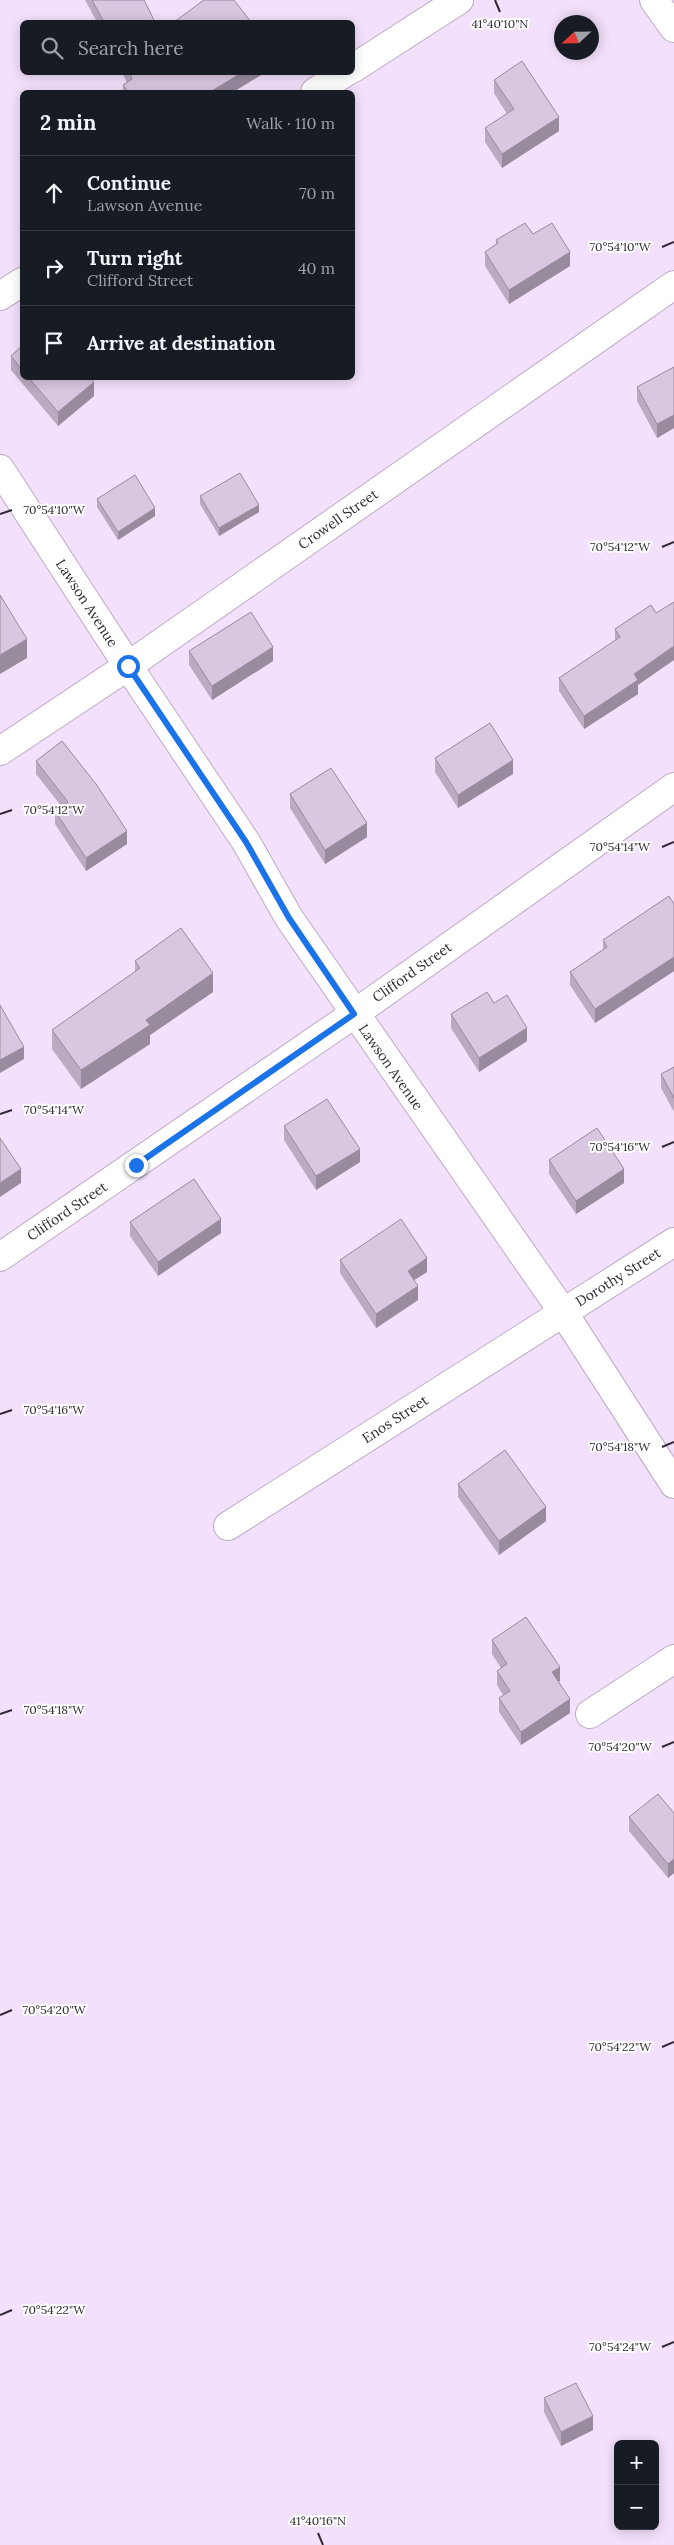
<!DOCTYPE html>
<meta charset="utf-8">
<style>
:root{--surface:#171b24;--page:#20242c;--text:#f1f3f6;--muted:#9ea1a6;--line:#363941}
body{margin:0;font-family:Lora,serif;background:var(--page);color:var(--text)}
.controls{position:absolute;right:15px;bottom:15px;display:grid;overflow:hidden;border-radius:8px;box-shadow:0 2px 12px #0003}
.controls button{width:45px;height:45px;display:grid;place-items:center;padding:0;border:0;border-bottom:1px solid var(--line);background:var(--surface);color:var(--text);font:25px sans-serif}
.compass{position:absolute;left:554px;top:15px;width:45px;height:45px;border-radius:50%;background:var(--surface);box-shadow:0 2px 12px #0003;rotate:248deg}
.stop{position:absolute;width:15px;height:15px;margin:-11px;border:4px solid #1a73e8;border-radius:50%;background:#fff}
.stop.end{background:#1a73e8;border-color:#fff;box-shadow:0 1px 5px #0008}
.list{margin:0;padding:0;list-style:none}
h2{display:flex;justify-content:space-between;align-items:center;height:65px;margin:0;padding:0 20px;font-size:21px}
h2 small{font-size:16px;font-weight:400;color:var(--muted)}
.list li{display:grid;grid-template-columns:32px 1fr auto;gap:15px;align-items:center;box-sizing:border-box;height:75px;padding:0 20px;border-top:1px solid var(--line)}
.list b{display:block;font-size:19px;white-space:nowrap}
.list p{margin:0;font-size:16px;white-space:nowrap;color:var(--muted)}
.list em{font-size:16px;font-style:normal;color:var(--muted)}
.icon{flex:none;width:28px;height:28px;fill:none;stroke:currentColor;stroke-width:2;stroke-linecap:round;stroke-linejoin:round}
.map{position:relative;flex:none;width:674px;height:2545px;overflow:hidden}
.search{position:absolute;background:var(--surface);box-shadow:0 2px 12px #0003;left:20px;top:20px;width:335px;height:55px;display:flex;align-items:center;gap:12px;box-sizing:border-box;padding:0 18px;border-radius:8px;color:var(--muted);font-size:19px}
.panel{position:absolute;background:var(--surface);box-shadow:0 2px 12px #0003;left:20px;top:90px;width:335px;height:290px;border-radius:8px}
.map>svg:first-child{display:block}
</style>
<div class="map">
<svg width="674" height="2545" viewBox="0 0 674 2545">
<rect width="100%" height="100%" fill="#f3e0fc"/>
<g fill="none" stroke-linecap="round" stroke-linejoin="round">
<defs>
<g id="street">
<polyline points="654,0 674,28"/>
<polyline points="352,69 459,0"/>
<polyline points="315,92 346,72"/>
<polyline points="0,296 22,282"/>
<polyline points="0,469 128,666 246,842 289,918 563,1312 674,1484"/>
<polyline points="0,751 128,666 674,285"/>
<polyline points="0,1257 354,1014 674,787"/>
<polyline points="228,1526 674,1242"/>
<polyline points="590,1714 674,1659"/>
</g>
</defs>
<!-- street casing -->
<use href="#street" stroke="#bdabc5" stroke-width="30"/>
<!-- street -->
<use href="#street" stroke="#fff" stroke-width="28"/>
</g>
<!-- wall -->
<g fill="#bbaac2">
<polygon points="85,0 144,0 155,22 97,22"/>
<polygon points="122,72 261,72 261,75 233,92 123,92 123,85 127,83"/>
<polygon points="494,80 559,131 502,168 485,142 485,128 507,114 494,93"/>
<polygon points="496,240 570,266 509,304 485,266 485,252 496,244"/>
<polygon points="22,346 22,378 90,378 94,396 58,426 11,370 11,356"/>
<polygon points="674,367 674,428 657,438 637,401 637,387"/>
<polygon points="200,496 259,512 219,536 200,504"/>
<polygon points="97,499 155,516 118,540 97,507"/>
<polygon points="651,605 638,685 638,694 584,729 559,691 559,678 615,641 615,629"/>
<polygon points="189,651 273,661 212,700 189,665"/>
<polygon points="435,758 513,774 458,808 435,772"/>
<polygon points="36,761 127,844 86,871 55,824 55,811 62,807 36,774"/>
<polygon points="290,794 367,837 325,864 290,808"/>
<polygon points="674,904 674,971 595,1023 570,985 570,972 603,950 603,940"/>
<polygon points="135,961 213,992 150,1035 150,1044 81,1089 52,1049 52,1030 135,972"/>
<polygon points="494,1003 527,1041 479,1072 451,1028 451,1014"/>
<polygon points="674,1067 674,1112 661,1088 661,1074"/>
<polygon points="284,1126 360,1162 316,1190 284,1140"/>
<polygon points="549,1160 624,1183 576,1214 549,1174"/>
<polygon points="130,1222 221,1233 158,1276 130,1236"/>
<polygon points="340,1260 427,1272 414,1280 418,1300 376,1328 340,1273"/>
<polygon points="458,1484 546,1521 499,1555 458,1497"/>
<polygon points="492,1640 560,1681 558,1681 570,1713 521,1745 499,1712 499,1698 503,1695 497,1685 497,1671 501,1668 492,1654"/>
<polygon points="674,1813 674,1873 668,1878 629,1831 629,1817"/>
<polygon points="544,2398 593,2430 561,2446 544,2412"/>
</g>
<!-- shaded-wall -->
<g fill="#988b9e">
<polygon points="243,72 261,72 261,75 233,92 210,92"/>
<polygon points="559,117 559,131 502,168 502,154"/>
<polygon points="570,252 570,266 509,304 509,290"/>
<polygon points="94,382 94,396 58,426 58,412"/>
<polygon points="674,415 674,428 657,438 657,424"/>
<polygon points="259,505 259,512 219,536 219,528"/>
<polygon points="155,508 155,516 118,540 118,532"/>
<polygon points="27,639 27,658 0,674 0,655"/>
<polygon points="674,646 674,660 638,685 638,694 584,729 584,716 634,674"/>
<polygon points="273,647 273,661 212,700 212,686"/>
<polygon points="513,760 513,774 458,808 458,795"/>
<polygon points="367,823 367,837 325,864 325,850"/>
<polygon points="127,831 127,844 86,871 86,858"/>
<polygon points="674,957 674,971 595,1023 595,1009"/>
<polygon points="213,973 213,992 150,1035 150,1044 81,1089 81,1070 146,1020"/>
<polygon points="527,1028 527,1041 479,1072 479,1058"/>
<polygon points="24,1047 24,1059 0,1073 0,1060"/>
<polygon points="360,1149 360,1162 316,1190 316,1176"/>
<polygon points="21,1169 21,1183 0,1197 0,1183"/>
<polygon points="624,1169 624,1183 576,1214 576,1201"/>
<polygon points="221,1219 221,1233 158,1276 158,1262"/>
<polygon points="427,1258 427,1272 408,1284 408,1271"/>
<polygon points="418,1286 418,1300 376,1328 376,1314"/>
<polygon points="546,1507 546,1521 499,1555 499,1541"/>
<polygon points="560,1667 560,1681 552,1686 552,1672"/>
<polygon points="570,1699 570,1713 521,1745 521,1732"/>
<polygon points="674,1859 674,1873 668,1878 668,1864"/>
<polygon points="593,2416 593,2430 561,2446 561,2432"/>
</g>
<!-- building -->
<g fill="#d9c6e1" stroke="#988b9e">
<polygon points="92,0 144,0 155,22 104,22"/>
<polygon points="204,0 234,0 251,22 174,22"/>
<polygon points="522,61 559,117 502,154 485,128 514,109 494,80"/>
<polygon points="129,72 243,72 210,92 128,92 123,85 132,79"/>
<polygon points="525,223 533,234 552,223 570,252 509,290 485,252 498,243 496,240"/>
<polygon points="22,346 22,370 11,356"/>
<polygon points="674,367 674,415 657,424 637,387"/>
<polygon points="29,378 90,378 94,382 58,412"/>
<polygon points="240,473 259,505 219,528 200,496"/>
<polygon points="135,475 155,508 118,532 97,499"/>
<polygon points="0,595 27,639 0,655"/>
<polygon points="674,602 674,646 634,674 638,680 584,716 559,678 620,637 615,629 651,605 656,613"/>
<polygon points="251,612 273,647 212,686 189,651"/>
<polygon points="490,723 513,760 458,795 435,758"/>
<polygon points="62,741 96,784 127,831 86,858 55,811 68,802 36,761"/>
<polygon points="331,768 367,823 325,850 290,794"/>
<polygon points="669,896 674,904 674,957 595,1009 570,972 607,947 603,940"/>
<polygon points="181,928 213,973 146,1020 150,1025 81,1070 52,1030 140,968 135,961"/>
<polygon points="487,992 494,1003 507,995 527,1028 479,1058 451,1014"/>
<polygon points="0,1005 24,1047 0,1060"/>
<polygon points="674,1067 674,1098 661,1074"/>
<polygon points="327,1099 360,1149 316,1176 284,1126"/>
<polygon points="597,1128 624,1169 576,1201 549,1160"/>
<polygon points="0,1138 21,1169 0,1183"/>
<polygon points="194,1179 221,1219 158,1262 130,1222"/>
<polygon points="401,1219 427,1258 408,1271 418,1286 376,1314 340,1260"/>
<polygon points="505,1450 546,1507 499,1541 458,1484"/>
<polygon points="526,1617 560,1667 552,1672 570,1699 521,1732 499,1698 510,1691 497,1671 507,1664 492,1640"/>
<polygon points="658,1794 674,1813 674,1859 668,1864 629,1817"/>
<polygon points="576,2383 593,2416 561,2432 544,2398"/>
</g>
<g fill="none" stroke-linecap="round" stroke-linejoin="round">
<!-- route -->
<polyline stroke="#1a73e8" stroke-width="6" points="128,666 246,842 289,918 354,1014 136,1165"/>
</g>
<!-- ticks -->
<path fill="none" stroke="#312a34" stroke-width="2" d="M495,0l5,12M662,247l12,-5M0,514l12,-4M662,547l12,-5M0,814l12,-4M662,847l12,-5M0,1114l12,-4M662,1147l12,-5M0,1414l12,-4M662,1447l12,-5M0,1714l12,-4M662,1747l12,-5M0,2015l12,-5M662,2047l12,-5M0,2315l12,-5M662,2347l12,-5M318,2533l5,12"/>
<g text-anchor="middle" stroke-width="4" stroke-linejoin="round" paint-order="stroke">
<!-- street labels -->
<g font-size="14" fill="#312a34" stroke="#fff">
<text transform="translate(338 519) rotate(-35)" y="5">Crowell Street</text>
<text transform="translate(87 603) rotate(57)" y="5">Lawson Avenue</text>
<text transform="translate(412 972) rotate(-35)" y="5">Clifford Street</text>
<text transform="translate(391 1067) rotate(55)" y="5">Lawson Avenue</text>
<text transform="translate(67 1211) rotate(-34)" y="5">Clifford Street</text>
<text transform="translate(618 1277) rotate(-32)" y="5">Dorothy Street</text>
<text transform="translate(395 1419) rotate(-33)" y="5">Enos Street</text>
</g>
</g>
<g font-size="12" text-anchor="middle" fill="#312a34" stroke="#fff" stroke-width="4" stroke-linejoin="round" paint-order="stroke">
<text x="500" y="28">41°40'10"N</text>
<text x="620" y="251">70°54'10"W</text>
<text x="54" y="514">70°54'10"W</text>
<text x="620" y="551">70°54'12"W</text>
<text x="54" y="814">70°54'12"W</text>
<text x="620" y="851">70°54'14"W</text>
<text x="54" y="1114">70°54'14"W</text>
<text x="620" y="1151">70°54'16"W</text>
<text x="54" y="1414">70°54'16"W</text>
<text x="620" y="1451">70°54'18"W</text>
<text x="54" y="1714">70°54'18"W</text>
<text x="620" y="1751">70°54'20"W</text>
<text x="54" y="2014">70°54'20"W</text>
<text x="620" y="2051">70°54'22"W</text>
<text x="54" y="2314">70°54'22"W</text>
<text x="620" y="2351">70°54'24"W</text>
<text x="318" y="2525">41°40'16"N</text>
</g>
</svg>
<div class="controls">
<button>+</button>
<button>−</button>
</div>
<svg class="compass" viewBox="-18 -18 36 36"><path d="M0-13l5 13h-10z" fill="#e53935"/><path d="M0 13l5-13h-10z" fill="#9ea1a6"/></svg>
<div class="stop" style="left:128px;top:666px"></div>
<div class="stop end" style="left:136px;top:1165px"></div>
<div class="search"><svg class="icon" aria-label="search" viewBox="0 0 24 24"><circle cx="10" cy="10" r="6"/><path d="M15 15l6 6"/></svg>Search here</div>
<section class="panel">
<h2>2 min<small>Walk · 110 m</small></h2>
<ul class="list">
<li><svg class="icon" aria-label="ahead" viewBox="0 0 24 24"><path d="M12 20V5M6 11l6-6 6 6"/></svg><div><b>Continue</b><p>Lawson Avenue</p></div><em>70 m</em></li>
<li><svg class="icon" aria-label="right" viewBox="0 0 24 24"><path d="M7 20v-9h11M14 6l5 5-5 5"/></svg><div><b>Turn right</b><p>Clifford Street</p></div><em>40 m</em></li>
<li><svg class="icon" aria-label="arrive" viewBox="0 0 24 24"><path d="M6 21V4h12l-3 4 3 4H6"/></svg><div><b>Arrive at destination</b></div></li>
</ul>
</section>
</div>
